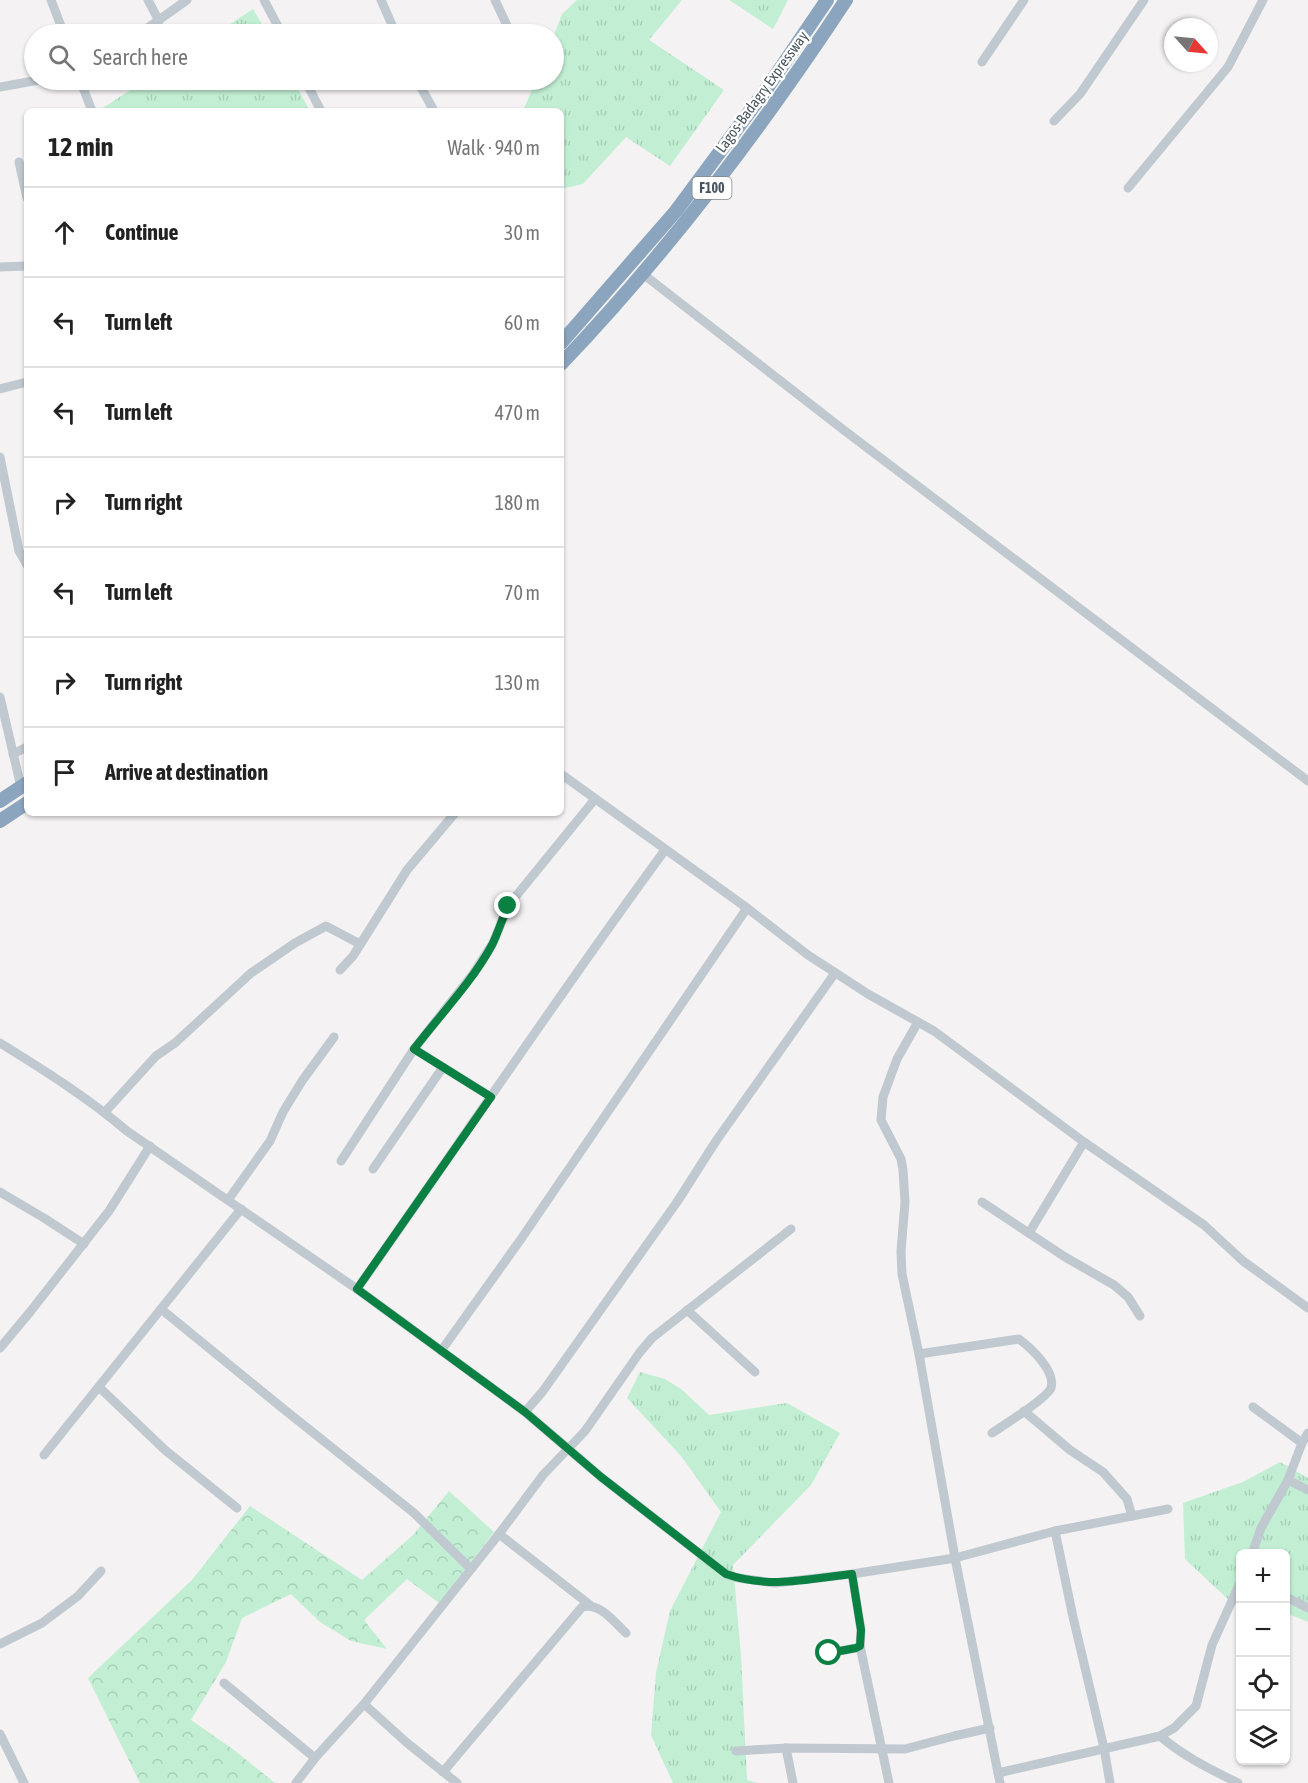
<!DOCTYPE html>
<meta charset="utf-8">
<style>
:root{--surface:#fff;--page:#f6f6f6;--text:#222;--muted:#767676;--line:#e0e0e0}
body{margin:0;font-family:"Asap Condensed",sans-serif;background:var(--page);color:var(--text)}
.controls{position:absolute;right:18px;bottom:18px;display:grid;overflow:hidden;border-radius:9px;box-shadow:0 2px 4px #0004}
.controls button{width:54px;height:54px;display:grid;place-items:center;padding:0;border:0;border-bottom:2px solid var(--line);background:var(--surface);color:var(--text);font:30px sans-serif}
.compass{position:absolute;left:1164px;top:18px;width:54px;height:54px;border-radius:50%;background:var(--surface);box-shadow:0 2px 4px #0004;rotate:117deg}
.stop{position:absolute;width:18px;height:18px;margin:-14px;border:4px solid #0b8043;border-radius:50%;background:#fff}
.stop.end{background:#0b8043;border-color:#fff;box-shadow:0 2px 6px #0008}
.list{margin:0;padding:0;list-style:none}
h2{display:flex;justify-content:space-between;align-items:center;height:78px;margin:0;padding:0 24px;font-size:26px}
h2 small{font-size:20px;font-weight:400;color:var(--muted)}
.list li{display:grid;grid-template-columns:39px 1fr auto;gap:18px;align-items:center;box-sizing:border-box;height:90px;padding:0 24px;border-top:2px solid var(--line)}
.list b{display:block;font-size:22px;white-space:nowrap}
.list em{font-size:20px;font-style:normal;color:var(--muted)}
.icon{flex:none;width:33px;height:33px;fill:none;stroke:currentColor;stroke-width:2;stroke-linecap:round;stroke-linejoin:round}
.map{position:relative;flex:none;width:1308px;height:1783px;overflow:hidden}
.search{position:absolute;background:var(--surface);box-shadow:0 2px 4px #0004;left:24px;top:24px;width:540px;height:66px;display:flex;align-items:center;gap:15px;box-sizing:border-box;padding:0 21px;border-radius:33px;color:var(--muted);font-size:22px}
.panel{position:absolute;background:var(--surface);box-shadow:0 2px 4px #0004;left:24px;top:108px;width:540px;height:708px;border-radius:9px}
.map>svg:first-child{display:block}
</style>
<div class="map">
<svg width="1308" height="1783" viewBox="0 0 1308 1783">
<defs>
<pattern id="grass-tufts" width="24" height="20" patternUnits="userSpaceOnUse" patternTransform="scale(1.5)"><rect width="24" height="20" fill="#c2efd3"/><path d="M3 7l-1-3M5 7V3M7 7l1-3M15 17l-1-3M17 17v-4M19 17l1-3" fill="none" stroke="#a8cfb8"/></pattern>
<pattern id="forest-crowns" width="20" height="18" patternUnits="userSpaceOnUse" patternTransform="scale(1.5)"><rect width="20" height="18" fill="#c2efd3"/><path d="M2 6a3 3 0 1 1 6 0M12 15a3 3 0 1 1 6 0" fill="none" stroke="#a8cfb8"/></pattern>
</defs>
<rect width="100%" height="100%" fill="#f4f2f2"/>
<!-- grass -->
<g fill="url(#grass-tufts)">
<polygon points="577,0 682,0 649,40 724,90 670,166 626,137 583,184 561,189 561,111 523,111 536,80 554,80 554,35 562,14"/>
<polygon points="729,0 788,0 773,29"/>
<polygon points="253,9 268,34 215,34"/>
<polygon points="146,80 293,80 310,111 98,111"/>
<polygon points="640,1372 665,1379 681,1389 709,1415 787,1403 840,1433 811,1485 733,1565 741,1656 747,1780 758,1783 673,1783 651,1735 656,1673 670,1611 721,1512 681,1456 627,1398"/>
<polygon points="1280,1462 1308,1478 1308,1622 1286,1613 1286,1554 1240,1554 1240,1605 1232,1603 1185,1559 1183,1503 1243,1482"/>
</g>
<!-- forest -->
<polygon fill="url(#forest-crowns)" points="449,1491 494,1532 439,1603 407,1579 364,1620 387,1649 351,1641 320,1622 291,1594 242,1618 226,1662 191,1720 234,1750 275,1783 140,1783 88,1678 192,1580 250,1506 362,1580 413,1535"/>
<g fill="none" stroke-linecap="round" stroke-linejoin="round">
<!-- minor -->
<g stroke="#c0c9d0" stroke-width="9">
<polyline points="51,0 64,34"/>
<polyline points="148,0 159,21"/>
<polyline points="264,0 282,34"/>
<polyline points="381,0 396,34"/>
<polyline points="495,0 511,34"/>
<polyline points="139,34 187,0"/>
<polyline points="982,62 1024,0"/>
<polyline points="80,80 92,111"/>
<polyline points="305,80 321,111"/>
<polyline points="417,80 434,111"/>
<polyline points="0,87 39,80"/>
<polyline points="1054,121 1080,94 1144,0"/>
<polyline points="19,162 27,198"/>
<polyline points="1128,188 1228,67 1263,0"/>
<polyline points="0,267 27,266"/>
<polyline points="643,274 845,431 1308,781"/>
<polyline points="0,389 27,382"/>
<polyline points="0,457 19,551 27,565"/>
<polyline points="0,697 21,787"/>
<polyline points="13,754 27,747"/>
<polyline points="561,774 747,908 808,955 868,994 934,1031 1084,1142 1204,1225 1243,1261 1308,1308"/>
<polyline points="340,970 353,956 407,870 455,813"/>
<polyline points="918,1022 897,1059 883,1097 881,1120 901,1159 903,1170 905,1202 901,1251 902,1274 919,1354 955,1558 1000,1783"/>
<path d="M0,1043c44,27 88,55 127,88l230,158 168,123 76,65 125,97 12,4 37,5 77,-9 103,-16 100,-27 113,-22"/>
<polyline points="491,1097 414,1049 473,974 493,943 508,906 595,799"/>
<polyline points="105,1112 156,1056 175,1043 251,973 295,943 326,926 360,944"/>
<polyline points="341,1161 414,1049"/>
<polyline points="373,1169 443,1067"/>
<polyline points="0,1192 44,1218 84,1244"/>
<polyline points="228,1200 270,1141 283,1112 302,1081 334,1037"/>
<polyline points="982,1202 1065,1257 1114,1285 1128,1297 1140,1316"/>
<polyline points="1029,1233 1084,1142"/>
<path d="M357,1289c103,-146 202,-295 308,-439"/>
<polyline points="161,1309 286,1411 414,1513 471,1569"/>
<polyline points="687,1310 755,1372"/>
<polyline points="0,1348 30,1312 109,1211 150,1146"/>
<polyline points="441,1351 521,1239 747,908"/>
<path d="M919,1354l100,-15c12,9 37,32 32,49 -5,11 -47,37 -59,45"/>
<polyline points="99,1387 165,1450 237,1508"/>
<polyline points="1253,1407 1302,1443"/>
<polyline points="1024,1411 1070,1450 1103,1472 1127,1499 1132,1516"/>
<polyline points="525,1412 543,1391 677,1202 716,1141 835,973"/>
<polyline points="44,1455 241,1209"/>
<polyline points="1288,1480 1308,1490"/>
<polyline points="1055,1531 1073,1617 1104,1748 1110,1783"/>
<polyline points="499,1534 590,1605"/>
<polyline points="1252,1554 1261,1528 1288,1480 1302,1443 1308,1433"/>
<polyline points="1286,1597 1308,1608"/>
<polyline points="0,1644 42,1623 78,1596 101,1571"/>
<polyline points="860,1646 889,1783"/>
<polyline points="829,1653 856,1648 860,1646 861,1630 852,1574"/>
<polyline points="224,1683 315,1758"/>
<polyline points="364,1704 406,1742 457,1783"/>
<polyline points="0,1734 24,1783"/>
<path d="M1160,1736c23,20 50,33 78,47"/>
<polyline points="786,1748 793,1783"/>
<polyline points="736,1751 786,1748 905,1749 954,1736 990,1728"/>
<path d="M443,1772l139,-165c18,-5 32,15 44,26"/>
<polyline points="998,1773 1160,1736 1174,1728 1196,1706 1212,1645 1240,1583"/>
<polyline points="296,1783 315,1758 364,1704 499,1534 543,1475 585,1431 640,1352 652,1338 791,1229"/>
</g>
<!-- highway -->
<g stroke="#8ba5bf" stroke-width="14">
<polyline points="561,343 676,211 765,91 827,0"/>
<path d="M561,364c107,-112 200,-235 285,-364"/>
<polyline points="0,801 27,783"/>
<polyline points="0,821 27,803"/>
</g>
</g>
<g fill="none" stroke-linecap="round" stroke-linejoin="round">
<!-- route -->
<path stroke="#0b8043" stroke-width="8" d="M508,906c-6,13 -10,27 -16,39 -20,37 -52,70 -78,104l77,48 -134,192 168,123 76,65 125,97c43,15 82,5 126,0l9,56 -1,16 -4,2 -27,5"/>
</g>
<g text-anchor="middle" stroke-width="5" stroke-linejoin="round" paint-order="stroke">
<!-- shield labels -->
<rect fill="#fff" stroke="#80888f" stroke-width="1.5" x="692.5" y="177" width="39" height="22" rx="4.5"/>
<g font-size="14" font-weight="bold" fill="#4a555f">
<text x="712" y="193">F100</text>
</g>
<!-- street labels -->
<g font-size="15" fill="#4a555f" stroke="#fff">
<text transform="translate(762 92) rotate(-54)" y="5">Lagos-Badagry Expressway</text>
</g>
</g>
</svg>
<div class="controls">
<button>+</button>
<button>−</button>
<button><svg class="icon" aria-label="locate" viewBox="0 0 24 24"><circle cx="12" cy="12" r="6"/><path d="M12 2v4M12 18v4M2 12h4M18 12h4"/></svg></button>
<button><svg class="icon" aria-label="layers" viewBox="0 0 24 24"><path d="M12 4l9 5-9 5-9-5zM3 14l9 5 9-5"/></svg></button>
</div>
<svg class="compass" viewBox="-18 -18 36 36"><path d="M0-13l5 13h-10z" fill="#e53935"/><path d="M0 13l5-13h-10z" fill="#767676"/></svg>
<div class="stop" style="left:829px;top:1653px"></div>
<div class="stop end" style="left:508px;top:906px"></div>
<div class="search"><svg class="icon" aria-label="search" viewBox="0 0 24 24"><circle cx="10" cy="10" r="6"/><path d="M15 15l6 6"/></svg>Search here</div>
<section class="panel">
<h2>12 min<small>Walk · 940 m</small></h2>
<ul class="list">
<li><svg class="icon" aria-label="ahead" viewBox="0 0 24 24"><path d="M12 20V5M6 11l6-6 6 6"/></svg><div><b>Continue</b></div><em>30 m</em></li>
<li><svg class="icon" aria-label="left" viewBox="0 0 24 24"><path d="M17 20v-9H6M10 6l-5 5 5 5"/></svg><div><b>Turn left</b></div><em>60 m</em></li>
<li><svg class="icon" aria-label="left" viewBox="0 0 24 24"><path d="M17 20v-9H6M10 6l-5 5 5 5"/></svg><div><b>Turn left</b></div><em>470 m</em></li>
<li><svg class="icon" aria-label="right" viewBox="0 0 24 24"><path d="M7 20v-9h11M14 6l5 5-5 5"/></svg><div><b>Turn right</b></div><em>180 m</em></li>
<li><svg class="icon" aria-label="left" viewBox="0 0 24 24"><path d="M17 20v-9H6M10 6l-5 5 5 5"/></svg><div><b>Turn left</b></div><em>70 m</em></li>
<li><svg class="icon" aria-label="right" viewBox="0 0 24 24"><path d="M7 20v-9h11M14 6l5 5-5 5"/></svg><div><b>Turn right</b></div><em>130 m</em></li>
<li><svg class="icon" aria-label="arrive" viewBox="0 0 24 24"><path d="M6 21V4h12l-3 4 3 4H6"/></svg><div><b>Arrive at destination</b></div></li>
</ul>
</section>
</div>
